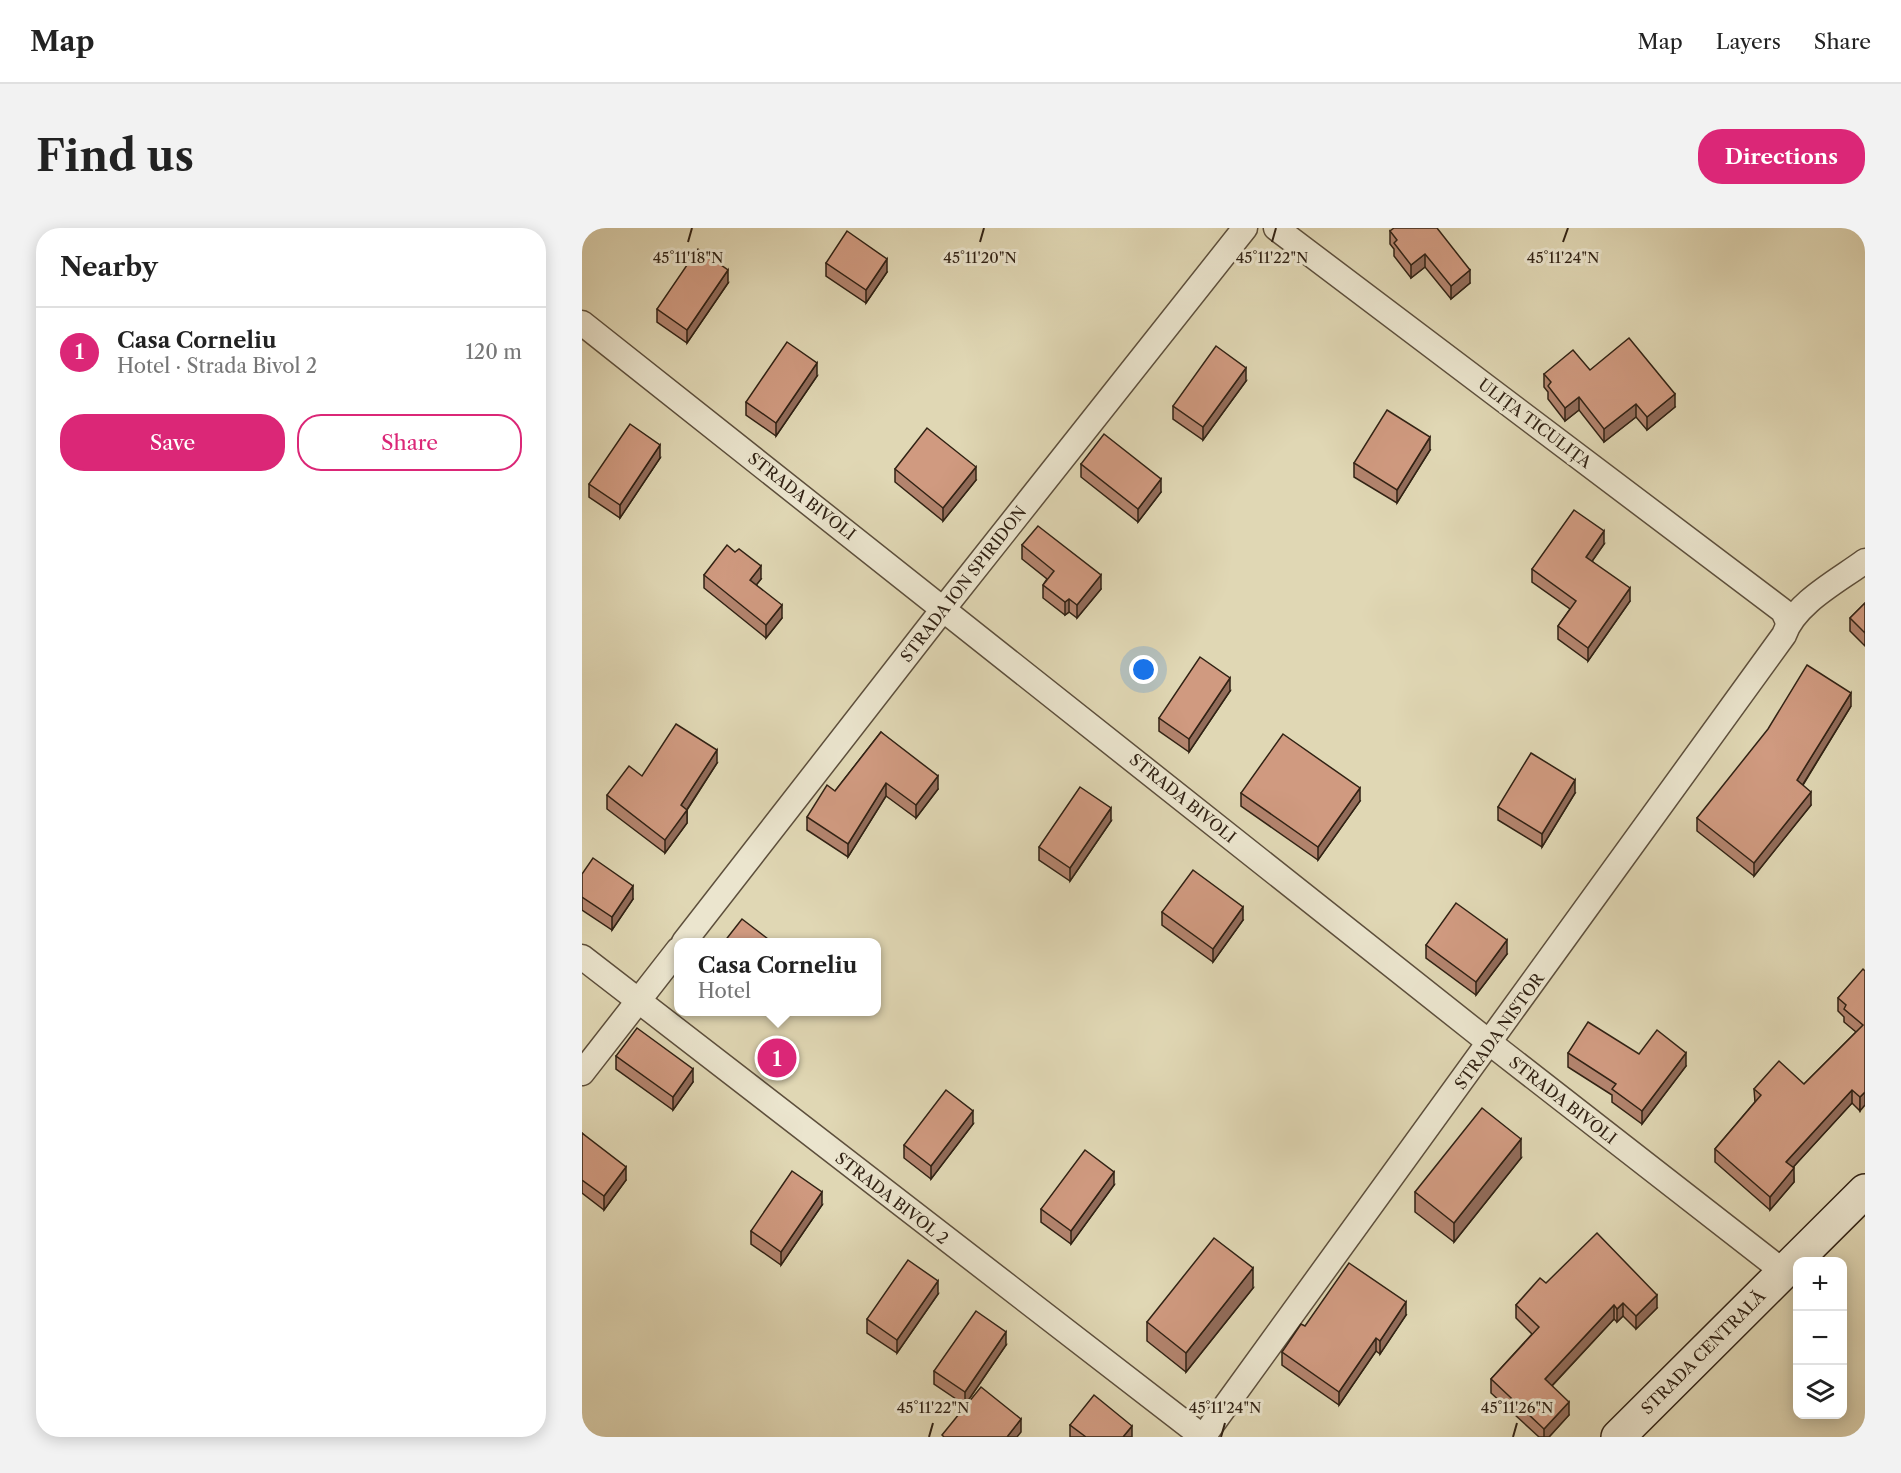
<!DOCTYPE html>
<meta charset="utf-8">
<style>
:root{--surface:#fff;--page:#f2f2f2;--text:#222;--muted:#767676;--line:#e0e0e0;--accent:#db2777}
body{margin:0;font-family:"Libre Caslon Text",serif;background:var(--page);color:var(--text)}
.controls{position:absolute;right:18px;bottom:18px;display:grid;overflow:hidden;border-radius:12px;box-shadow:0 3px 15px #0003}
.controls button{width:54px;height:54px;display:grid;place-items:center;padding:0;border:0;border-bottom:2px solid var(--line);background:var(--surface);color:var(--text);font:30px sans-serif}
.you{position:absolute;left:562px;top:442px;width:21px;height:21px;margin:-15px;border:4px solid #fff;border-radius:50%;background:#1a73e8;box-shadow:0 0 0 9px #1a73e833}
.badge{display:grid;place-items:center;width:39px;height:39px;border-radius:50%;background:var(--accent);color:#fff;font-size:20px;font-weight:700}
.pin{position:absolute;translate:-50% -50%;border:3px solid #fff;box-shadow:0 2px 6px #0006}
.popup{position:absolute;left:92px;top:710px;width:207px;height:78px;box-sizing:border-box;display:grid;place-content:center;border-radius:12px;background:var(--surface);filter:drop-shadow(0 2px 4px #0005);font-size:20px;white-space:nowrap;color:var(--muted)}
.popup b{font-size:22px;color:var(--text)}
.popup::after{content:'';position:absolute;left:50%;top:100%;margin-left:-12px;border:12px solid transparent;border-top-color:var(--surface)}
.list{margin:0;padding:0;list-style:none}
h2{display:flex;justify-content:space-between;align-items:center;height:78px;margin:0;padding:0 24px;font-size:26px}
h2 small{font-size:20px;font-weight:400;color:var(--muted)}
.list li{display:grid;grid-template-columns:39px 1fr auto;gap:18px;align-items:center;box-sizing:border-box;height:90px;padding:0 24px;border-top:2px solid var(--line)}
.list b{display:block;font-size:22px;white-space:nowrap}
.list p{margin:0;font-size:20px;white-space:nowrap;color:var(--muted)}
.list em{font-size:20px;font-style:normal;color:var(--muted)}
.actions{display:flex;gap:12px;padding:18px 24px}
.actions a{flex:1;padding:14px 0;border:2px solid var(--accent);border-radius:24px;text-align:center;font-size:21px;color:var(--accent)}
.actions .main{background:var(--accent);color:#fff}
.icon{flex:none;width:33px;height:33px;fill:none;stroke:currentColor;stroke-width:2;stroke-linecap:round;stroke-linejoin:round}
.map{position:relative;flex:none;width:1283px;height:1209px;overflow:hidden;border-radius:24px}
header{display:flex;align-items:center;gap:36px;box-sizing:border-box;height:84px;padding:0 30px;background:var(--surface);border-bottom:2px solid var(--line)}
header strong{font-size:28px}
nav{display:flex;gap:33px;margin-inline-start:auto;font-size:21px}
.intro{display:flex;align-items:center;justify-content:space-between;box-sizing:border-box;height:144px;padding:0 36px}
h1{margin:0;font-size:42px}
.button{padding:15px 27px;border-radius:24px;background:var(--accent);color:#fff;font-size:21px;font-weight:700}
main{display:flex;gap:36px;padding:0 36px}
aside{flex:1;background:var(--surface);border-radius:24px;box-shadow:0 3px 15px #0003}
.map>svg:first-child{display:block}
</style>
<header>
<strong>Map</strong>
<nav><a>Map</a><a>Layers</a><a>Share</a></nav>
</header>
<div class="intro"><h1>Find us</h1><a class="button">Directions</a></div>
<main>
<aside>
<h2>Nearby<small></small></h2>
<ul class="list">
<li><span class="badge">1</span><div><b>Casa Corneliu</b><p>Hotel · Strada Bivol 2</p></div><em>120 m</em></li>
</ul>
<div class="actions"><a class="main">Save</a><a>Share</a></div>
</aside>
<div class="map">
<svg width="1283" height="1209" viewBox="0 0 1283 1209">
<rect width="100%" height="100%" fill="#e0d7b4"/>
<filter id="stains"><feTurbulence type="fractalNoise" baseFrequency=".00333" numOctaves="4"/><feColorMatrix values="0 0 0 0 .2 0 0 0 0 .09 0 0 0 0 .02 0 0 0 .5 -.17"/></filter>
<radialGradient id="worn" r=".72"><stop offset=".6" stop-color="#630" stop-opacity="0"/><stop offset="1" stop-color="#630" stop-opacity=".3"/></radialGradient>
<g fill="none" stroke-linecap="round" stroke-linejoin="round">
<defs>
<g id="street">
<polyline points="694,0 1201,383 1206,394"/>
<polyline points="0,95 908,815 1202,1044"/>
<polyline points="102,714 362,380 663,0"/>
<polyline points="0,729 621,1209"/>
<polyline points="0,845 96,722"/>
<path d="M621,1209l581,-802c11,-32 54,-54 81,-74"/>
</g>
<polyline id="secondary" points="1036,1209 1283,963"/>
</defs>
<!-- street casing -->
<use href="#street" stroke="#5d4f3c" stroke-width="27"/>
<!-- secondary casing -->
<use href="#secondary" stroke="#312214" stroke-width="36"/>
<!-- street -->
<use href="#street" stroke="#ebe5ce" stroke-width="24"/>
<!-- secondary -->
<use href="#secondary" stroke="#ebe5ce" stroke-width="33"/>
</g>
<!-- wall -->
<g fill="#b3846e" stroke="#312214" stroke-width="1.5">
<polygon points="808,3 888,55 869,71 843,39 829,50 812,28 812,21 808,16"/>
<polygon points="244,35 305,44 284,75 244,48"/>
<polygon points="146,55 105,115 75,94 75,81"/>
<polygon points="1008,142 1093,179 1065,202 1054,189 1022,214 997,182 983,193 966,171 966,164 962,159 962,146"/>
<polygon points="235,148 194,208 164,187 164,174"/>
<polygon points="664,153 621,212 591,191 591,178"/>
<polygon points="848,222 815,275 772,249 772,235"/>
<polygon points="78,230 38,290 7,269 7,256"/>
<polygon points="499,236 579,264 556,294 499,249"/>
<polygon points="313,241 394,252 361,293 313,254"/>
<polygon points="1022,316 1010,333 1048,373 1006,433 976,411 976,398 988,381 950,354 950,341"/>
<polygon points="440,317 519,361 495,390 487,384 483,387 461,370 461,357 465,351 440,331"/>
<polygon points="122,347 179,351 174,357 200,390 184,410 122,360"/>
<polygon points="1283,375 1283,418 1268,403 1268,390"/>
<polygon points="648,463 607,524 577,503 577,490"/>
<polygon points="1269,478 1221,557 1229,577 1172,648 1115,603 1115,590"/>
<polygon points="299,504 356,561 334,590 304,568 266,629 225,602 225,589 253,563"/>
<polygon points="135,535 105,582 105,595 83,625 25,581 25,567"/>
<polygon points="659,565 778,573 736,632 659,578"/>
<polygon points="993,565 960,619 916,592 916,579"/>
<polygon points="529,593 488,653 457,632 457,619"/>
<polygon points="0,646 51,671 30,702 0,682"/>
<polygon points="580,684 661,692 631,734 580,697"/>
<polygon points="844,717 925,726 894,767 844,730"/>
<polygon points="1283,743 1278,883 1270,875 1211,939 1212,954 1188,982 1133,934 1133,921 1173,874 1172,861 1222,856 1274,804 1262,794 1262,789 1256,783 1256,770"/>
<polygon points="986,825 1057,826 1104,838 1060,896 1030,874 1030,867 986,839"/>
<polygon points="34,828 111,854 91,882 34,841"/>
<polygon points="391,896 349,951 322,930 322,917"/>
<polygon points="0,905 44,952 22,982 0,965"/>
<polygon points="939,930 872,1014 833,984 833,964"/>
<polygon points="532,957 489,1016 459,994 459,981"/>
<polygon points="240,977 199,1037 169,1016 169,1003"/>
<polygon points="964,1055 1075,1080 1054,1101 1041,1088 1035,1094 1032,1091 970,1158 987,1187 967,1209 957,1209 909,1165 909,1151 950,1106 934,1090 934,1077"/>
<polygon points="671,1060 604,1144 565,1113 565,1094"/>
<polygon points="356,1066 315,1125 285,1105 285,1091"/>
<polygon points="824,1087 798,1126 794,1123 757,1177 700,1137 700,1124 723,1098"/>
<polygon points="424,1117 383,1177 352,1156 352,1143"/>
<polygon points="488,1197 550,1209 488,1209"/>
</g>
<!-- shaded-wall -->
<g fill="#926c5a" stroke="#312214" stroke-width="1.5">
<polygon points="843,26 843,39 829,50 829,37"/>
<polygon points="305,31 305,44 284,75 284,62"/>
<polygon points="146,42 146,55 105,115 105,102"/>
<polygon points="888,42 888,55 869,71 869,58"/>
<polygon points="235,135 235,148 194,208 194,195"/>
<polygon points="664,140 664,153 621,212 621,199"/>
<polygon points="1093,166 1093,179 1065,202 1065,189"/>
<polygon points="997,169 997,182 983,193 983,180"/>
<polygon points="1054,176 1054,189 1022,214 1022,201"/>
<polygon points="848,209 848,222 815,275 815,262"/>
<polygon points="78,217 78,230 38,290 38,277"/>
<polygon points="394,239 394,252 361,293 361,280"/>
<polygon points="579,251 579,264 556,294 556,281"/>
<polygon points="1022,303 1022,316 1004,342 1004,329"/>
<polygon points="179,338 179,351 168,365 168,352"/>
<polygon points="519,347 519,361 495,390 495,377"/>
<polygon points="1048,360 1048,373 1006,433 1006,420"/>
<polygon points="487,371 487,384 483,387 483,374"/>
<polygon points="200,377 200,390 184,410 184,397"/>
<polygon points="648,450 648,463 607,524 607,511"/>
<polygon points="1269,465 1269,478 1215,566 1215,552"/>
<polygon points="135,522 135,535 102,586 105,582 105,595 83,625 83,612 99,577"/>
<polygon points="356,548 356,561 334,590 334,577"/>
<polygon points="993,552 993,565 960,619 960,606"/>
<polygon points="304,555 304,568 266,629 266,616"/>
<polygon points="778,560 778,573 736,632 736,619"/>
<polygon points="1229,564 1229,577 1172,648 1172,635"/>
<polygon points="529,580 529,593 488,653 488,640"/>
<polygon points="51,658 51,671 30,702 30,689"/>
<polygon points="661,679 661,692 631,734 631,721"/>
<polygon points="925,712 925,726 894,767 894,754"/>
<polygon points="1104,825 1104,838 1060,896 1060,883"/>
<polygon points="111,841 111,854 91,882 91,869"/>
<polygon points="1270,862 1270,875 1204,947 1204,934"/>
<polygon points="1283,864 1283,877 1278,883 1278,869"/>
<polygon points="391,883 391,896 349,951 349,938"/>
<polygon points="939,911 939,930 872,1014 872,995"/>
<polygon points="44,939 44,952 22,982 22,968"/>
<polygon points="1212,940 1212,954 1188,982 1188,969"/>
<polygon points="532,944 532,957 489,1016 489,1003"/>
<polygon points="240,964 240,977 199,1037 199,1024"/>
<polygon points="671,1040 671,1060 604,1144 604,1125"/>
<polygon points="356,1053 356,1066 315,1125 315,1112"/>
<polygon points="1075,1067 1075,1080 1054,1101 1054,1088"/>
<polygon points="824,1074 824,1087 798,1126 798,1113"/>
<polygon points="1041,1075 1041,1088 1035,1094 1035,1081"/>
<polygon points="1032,1077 1032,1091 963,1165 963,1151"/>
<polygon points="424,1104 424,1117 383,1177 383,1164"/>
<polygon points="794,1110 794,1123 757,1177 757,1164"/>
<polygon points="987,1174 987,1187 967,1209 962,1209 962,1201"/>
<polygon points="439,1191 439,1204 435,1209 425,1209"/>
<polygon points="550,1198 550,1209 541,1209"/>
</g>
<!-- building -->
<g fill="#d09a80" stroke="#312214" stroke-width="1.5">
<polygon points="812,0 855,0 888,42 869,58 843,26 829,37 812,15 815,12 808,3"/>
<polygon points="265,3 305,31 284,62 244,35"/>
<polygon points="116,21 146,42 105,102 75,81"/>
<polygon points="1047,110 1093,166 1065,189 1054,176 1022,201 997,169 983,180 966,158 969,154 962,146 991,122 1008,142"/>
<polygon points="205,114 235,135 194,195 164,174"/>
<polygon points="634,118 664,140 621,199 591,178"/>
<polygon points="805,182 848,209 815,262 772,235"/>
<polygon points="48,196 78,217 38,277 7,256"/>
<polygon points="345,200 394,239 361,280 313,241"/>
<polygon points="522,206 579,251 556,281 499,236"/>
<polygon points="992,282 1022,303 1004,329 1048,360 1006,420 976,398 994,373 950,341"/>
<polygon points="456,298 519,347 495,377 487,371 483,374 461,357 472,343 440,317"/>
<polygon points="145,317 153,324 157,321 179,338 168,352 200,377 184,397 122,347"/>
<polygon points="1283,375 1283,405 1268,390"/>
<polygon points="618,429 648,450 607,511 577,490"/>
<polygon points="1225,437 1269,465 1215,552 1229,564 1172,635 1115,590 1186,501"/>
<polygon points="94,496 135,522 99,577 105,582 83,612 25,567 47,538 60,548"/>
<polygon points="299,504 356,548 334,577 304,555 266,616 225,589 245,557 253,563"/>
<polygon points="701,506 778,560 736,619 659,565"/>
<polygon points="949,525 993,552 960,606 916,579"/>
<polygon points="498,559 529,580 488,640 457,619"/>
<polygon points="11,630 51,658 30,689 0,669 0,646"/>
<polygon points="611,642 661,679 631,721 580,684"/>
<polygon points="874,675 925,712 894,754 844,717"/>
<polygon points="160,691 190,714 142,714"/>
<polygon points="1281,741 1283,743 1283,864 1278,869 1270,862 1204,934 1212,940 1188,969 1133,921 1179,867 1172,861 1197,833 1222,856 1281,797 1262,781 1264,777 1256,770"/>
<polygon points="1006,794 1057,826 1075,802 1104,825 1060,883 1030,861 1034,856 986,825"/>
<polygon points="55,800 111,841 91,869 34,828"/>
<polygon points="364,862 391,883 349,938 322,917"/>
<polygon points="900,880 939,911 872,995 833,964"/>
<polygon points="0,905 44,939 22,968 0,952"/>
<polygon points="503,922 532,944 489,1003 459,981"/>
<polygon points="210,943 240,964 199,1024 169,1003"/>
<polygon points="1015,1005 1075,1067 1054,1088 1041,1075 1035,1081 1032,1077 963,1151 987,1174 962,1201 909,1151 957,1099 934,1077 958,1050 964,1055"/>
<polygon points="632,1010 671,1040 604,1125 565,1094"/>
<polygon points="326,1032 356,1053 315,1112 285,1091"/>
<polygon points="767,1035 824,1074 798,1113 794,1110 757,1164 700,1124 719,1096 723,1098"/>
<polygon points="394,1083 424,1104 383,1164 352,1143"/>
<polygon points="399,1159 439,1191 425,1209 362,1209 360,1207"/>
<polygon points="512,1167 550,1198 541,1209 504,1209 488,1197"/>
</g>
<!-- ticks -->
<path fill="none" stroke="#312214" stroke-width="2" d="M106,14l4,-14M398,14l4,-14M690,14l4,-14M981,14l5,-14M347,1209l4,-14M639,1209l4,-14M931,1209l4,-14"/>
<g text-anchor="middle" stroke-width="6" stroke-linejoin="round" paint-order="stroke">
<!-- street labels -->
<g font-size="16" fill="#312214" stroke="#ebe5ce">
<text transform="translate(953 195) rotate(37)" y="6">ULIȚA TICULIȚA</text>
<text transform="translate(220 268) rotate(38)" y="6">STRADA BIVOLI</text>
<text transform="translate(381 356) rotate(-52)" y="6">STRADA ION SPIRIDON</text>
<text transform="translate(601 570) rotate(39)" y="6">STRADA BIVOLI</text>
<text transform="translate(917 803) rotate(-54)" y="6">STRADA NISTOR</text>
<text transform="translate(981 872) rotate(38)" y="6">STRADA BIVOLI</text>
<text transform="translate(310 970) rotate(38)" y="6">STRADA BIVOL 2</text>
<text transform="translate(1121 1124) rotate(-45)" y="6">STRADA CENTRALĂ</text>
</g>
</g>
<g font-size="15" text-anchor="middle" fill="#312214" stroke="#ebe5ce" stroke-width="6" stroke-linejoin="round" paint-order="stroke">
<text x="106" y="35">45°11'18"N</text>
<text x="398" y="35">45°11'20"N</text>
<text x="690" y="35">45°11'22"N</text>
<text x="981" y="35">45°11'24"N</text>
<text x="351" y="1185">45°11'22"N</text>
<text x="643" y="1185">45°11'24"N</text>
<text x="935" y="1185">45°11'26"N</text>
</g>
<rect width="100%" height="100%" filter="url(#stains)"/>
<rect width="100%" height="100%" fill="url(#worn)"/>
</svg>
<div class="controls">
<button>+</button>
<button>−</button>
<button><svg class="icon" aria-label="layers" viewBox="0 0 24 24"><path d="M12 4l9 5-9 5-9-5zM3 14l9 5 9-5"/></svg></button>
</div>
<div class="you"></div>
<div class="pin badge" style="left:195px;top:830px">1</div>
<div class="popup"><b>Casa Corneliu</b>Hotel</div>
</div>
</main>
